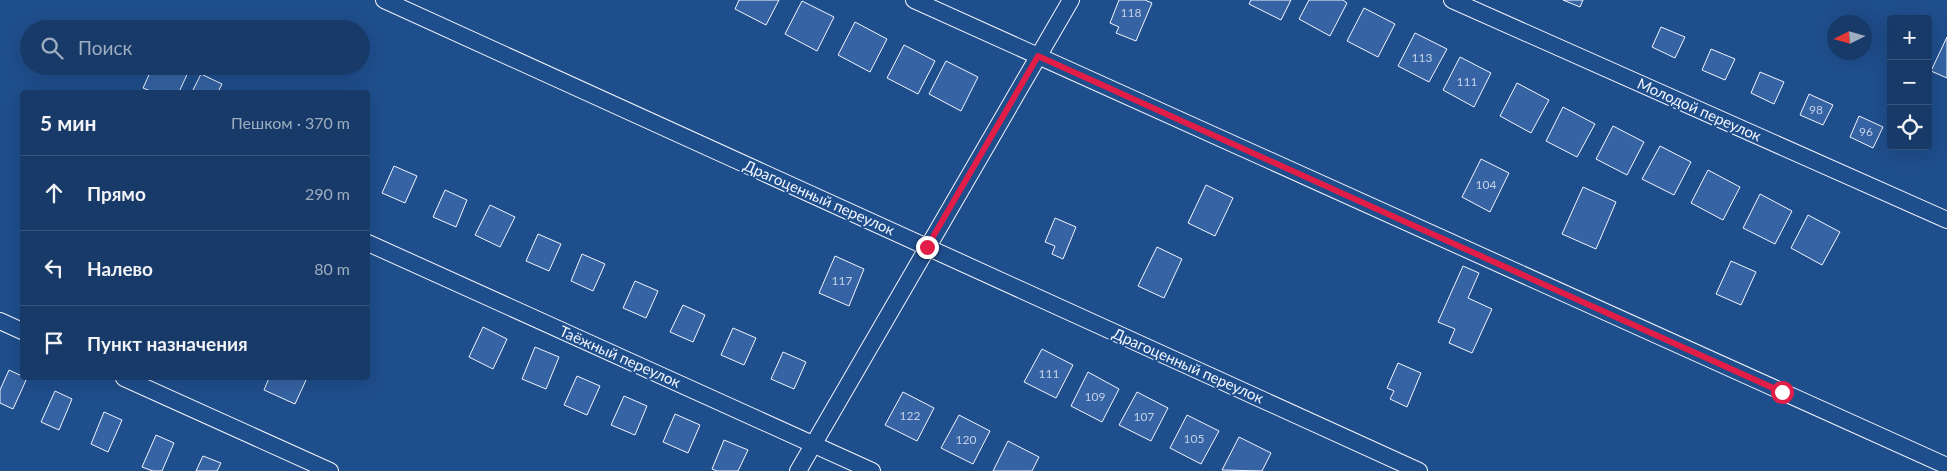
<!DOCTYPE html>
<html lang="ru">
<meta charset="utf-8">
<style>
:root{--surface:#173a69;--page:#20416f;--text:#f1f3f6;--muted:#9eadc0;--line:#36547d}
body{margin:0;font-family:Lato,sans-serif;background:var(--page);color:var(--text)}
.controls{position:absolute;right:15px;top:15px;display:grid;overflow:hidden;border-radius:5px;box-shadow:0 5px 20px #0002}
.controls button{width:45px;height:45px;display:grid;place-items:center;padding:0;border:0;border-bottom:1px solid var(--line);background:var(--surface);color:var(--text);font:25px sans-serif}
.compass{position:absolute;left:1827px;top:15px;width:45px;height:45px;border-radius:50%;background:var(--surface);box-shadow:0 5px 20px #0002;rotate:265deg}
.stop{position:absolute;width:15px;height:15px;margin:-11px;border:4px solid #e11d48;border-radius:50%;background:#fff}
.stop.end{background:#e11d48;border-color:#fff;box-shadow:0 1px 5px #0008}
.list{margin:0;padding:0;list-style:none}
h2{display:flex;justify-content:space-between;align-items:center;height:65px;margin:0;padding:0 20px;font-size:21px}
h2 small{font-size:16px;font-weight:400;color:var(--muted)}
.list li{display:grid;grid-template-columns:32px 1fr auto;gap:15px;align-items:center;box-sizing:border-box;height:75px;padding:0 20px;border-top:1px solid var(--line)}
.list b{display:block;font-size:19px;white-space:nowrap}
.list em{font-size:16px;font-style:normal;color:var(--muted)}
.icon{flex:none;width:28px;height:28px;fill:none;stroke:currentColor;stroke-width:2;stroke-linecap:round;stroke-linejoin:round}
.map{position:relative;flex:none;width:1947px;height:471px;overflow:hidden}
.search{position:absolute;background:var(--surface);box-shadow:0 5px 20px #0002;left:20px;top:20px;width:350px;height:55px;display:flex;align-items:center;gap:12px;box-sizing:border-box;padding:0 18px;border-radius:28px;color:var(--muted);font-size:19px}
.panel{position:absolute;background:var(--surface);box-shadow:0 5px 20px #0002;left:20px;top:90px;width:350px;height:290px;border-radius:5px}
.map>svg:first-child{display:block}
</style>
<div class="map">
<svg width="1947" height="471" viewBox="0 0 1947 471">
<rect width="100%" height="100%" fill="#1f4e8c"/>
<!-- building -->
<g fill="#3563a3" stroke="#f2f6ff">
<polygon points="739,0 779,0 766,25 735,9"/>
<polygon points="1119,0 1145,0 1152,3 1136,41 1116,33 1119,27 1110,23"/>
<polygon points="1251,0 1291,0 1281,20 1249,4"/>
<polygon points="1309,0 1343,0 1347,3 1330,36 1299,19"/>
<polygon points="1563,0 1583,0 1580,7"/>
<polygon points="802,1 834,17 817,51 785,34"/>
<polygon points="1364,8 1395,24 1378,57 1347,41"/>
<polygon points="855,22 887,39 870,72 838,55"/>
<polygon points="1661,27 1685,37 1675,58 1652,47"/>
<polygon points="1415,33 1447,49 1429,82 1398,66"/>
<polygon points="1947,37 1947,78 1931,71"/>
<polygon points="904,45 935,61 918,94 887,78"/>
<polygon points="1711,49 1735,59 1725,80 1702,70"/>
<polygon points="1460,57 1491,73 1474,107 1443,90"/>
<polygon points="946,61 978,77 961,111 929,94"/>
<polygon points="153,66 191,66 179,92 153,92 143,88"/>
<polygon points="1760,72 1784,82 1774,104 1751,93"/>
<polygon points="201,74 222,84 218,92 192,92"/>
<polygon points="1517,83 1549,100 1531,133 1500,116"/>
<polygon points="1809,94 1833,105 1823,125 1800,115"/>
<polygon points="1563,107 1595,124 1577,157 1546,141"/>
<polygon points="1859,116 1883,127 1873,148 1850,137"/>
<polygon points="1613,126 1644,142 1627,175 1596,159"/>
<polygon points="1660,146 1691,162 1674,195 1642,179"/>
<polygon points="1481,159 1509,173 1490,212 1462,197"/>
<polygon points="394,166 417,176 405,203 382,193"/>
<polygon points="1708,170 1740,187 1723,220 1691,203"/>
<polygon points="1206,185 1233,198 1215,236 1188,223"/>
<polygon points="1583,187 1616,202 1596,249 1562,234"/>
<polygon points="445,190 467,200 456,227 433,217"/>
<polygon points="1760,194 1792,211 1775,244 1743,228"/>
<polygon points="490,205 515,217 500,247 475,235"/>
<polygon points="1808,215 1840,232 1822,265 1791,248"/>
<polygon points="1055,218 1076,227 1063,259 1052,254 1055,246 1045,242"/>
<polygon points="538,234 561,244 549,271 526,261"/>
<polygon points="1157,247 1182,259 1164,298 1138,286"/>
<polygon points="582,254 605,264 593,291 571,281"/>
<polygon points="835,256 864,269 849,306 819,293"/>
<polygon points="1731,261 1756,272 1741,305 1716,294"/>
<polygon points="1463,266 1479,273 1468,298 1492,309 1472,353 1449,343 1455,329 1438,322"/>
<polygon points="635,281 658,291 646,318 623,308"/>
<polygon points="683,305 705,315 693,342 670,332"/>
<polygon points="483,327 507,339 493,369 469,357"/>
<polygon points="733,328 756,338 744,365 721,355"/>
<polygon points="535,347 559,357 546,389 522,379"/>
<polygon points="1042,349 1073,365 1056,398 1024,382"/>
<polygon points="783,352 806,362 794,389 771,379"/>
<polygon points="1398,363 1421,373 1407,407 1390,399 1394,391 1387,388"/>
<polygon points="9,370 22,376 22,378 27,378 13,409 0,403 0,390"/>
<polygon points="1088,372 1119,389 1102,422 1071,406"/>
<polygon points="577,376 600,386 587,415 564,405"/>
<polygon points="269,378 307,378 295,404 264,390"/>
<polygon points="55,391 72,399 59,430 41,422"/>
<polygon points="903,392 934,408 917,441 885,425"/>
<polygon points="1137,392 1168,408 1151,441 1119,425"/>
<polygon points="624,396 647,406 635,435 611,425"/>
<polygon points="104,412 122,420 108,452 91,444"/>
<polygon points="675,414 700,425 688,453 663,442"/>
<polygon points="959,415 990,431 973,464 941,448"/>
<polygon points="1187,415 1219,431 1201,464 1170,448"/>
<polygon points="156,435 174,443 162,471 153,471 142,467"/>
<polygon points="1239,437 1271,453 1262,471 1222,470"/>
<polygon points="724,440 748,450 738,471 717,471 712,469"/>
<polygon points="1008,441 1039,457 1032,471 993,471"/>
<polygon points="203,456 221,463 217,471 196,471"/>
</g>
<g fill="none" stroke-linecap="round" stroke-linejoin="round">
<defs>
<g id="minor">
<polyline points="384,0 1419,471"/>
<polyline points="914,0 1947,466"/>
<polyline points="1452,0 1947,220"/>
<polyline points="368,243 872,471"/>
<polyline points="0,321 22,331"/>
<polyline points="124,378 330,471"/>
<polyline points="798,471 1071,0"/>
</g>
</defs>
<!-- minor casing -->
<use href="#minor" stroke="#f2f6ff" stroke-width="18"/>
<!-- minor -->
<use href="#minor" stroke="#1f4e8c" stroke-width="16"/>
</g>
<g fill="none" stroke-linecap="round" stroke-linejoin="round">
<!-- route -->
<polyline stroke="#e11d48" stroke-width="6" points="927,247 1038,56 1782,392"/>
</g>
<g text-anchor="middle" stroke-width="4" stroke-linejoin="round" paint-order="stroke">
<!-- number labels -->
<g font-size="12" fill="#c3d1e8">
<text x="1131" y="17">118</text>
<text x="1422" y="62">113</text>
<text x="1467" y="86">111</text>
<text x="1816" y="114">98</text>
<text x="1866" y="136">96</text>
<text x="1486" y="189">104</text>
<text x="842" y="285">117</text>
<text x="1049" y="378">111</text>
<text x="1095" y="401">109</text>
<text x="910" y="420">122</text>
<text x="1144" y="421">107</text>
<text x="1194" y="443">105</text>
<text x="966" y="444">120</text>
</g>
<!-- street labels -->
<g font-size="15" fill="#f2f6ff" stroke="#1f4e8c">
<text transform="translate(1699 110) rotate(24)" y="5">Молодой переулок</text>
<text transform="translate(819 198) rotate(24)" y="5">Драгоценный переулок</text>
<text transform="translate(620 357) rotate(24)" y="5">Таёжный переулок</text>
<text transform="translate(1188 366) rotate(24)" y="5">Драгоценный переулок</text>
</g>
</g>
</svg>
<div class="controls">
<button>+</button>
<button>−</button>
<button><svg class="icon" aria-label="locate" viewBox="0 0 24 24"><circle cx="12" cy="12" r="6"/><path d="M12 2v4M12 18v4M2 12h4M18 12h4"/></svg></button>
</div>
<svg class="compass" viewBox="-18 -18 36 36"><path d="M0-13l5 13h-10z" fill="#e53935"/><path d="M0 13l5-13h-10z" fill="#9eadc0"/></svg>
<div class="stop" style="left:1782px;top:392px"></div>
<div class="stop end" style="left:927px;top:247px"></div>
<div class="search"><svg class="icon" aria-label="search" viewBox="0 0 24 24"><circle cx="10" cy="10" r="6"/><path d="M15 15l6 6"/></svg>Поиск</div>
<section class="panel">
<h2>5 мин<small>Пешком · 370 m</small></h2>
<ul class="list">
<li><svg class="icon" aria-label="ahead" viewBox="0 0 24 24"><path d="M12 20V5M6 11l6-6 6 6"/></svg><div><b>Прямо</b></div><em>290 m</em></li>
<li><svg class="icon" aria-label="left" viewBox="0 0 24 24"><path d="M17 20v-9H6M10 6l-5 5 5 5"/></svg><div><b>Налево</b></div><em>80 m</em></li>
<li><svg class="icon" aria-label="arrive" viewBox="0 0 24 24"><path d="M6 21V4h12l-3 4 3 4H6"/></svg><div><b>Пункт назначения</b></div></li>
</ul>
</section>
</div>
